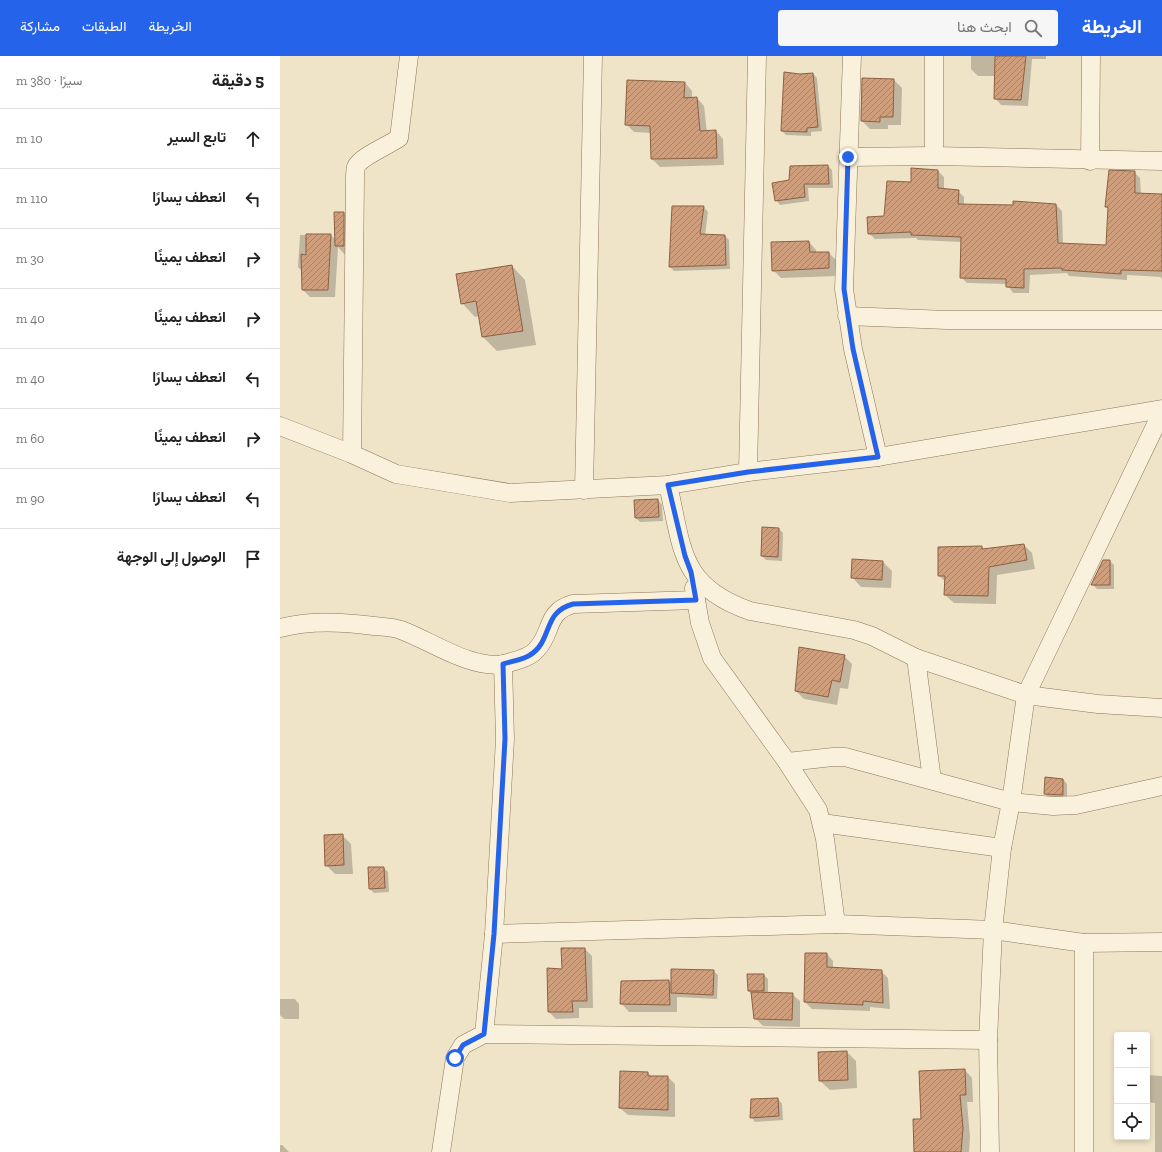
<!DOCTYPE html>
<html lang="ar">
<meta charset="utf-8">
<style>
:root{--surface:#fff;--page:#f6f6f6;--text:#222;--muted:#767676;--line:#e0e0e0;--accent:#2563eb}
body{margin:0;font-family:"Zilla Slab",Vazirmatn,serif;background:var(--page);color:var(--text);direction:rtl}
.controls{position:absolute;right:12px;bottom:12px;display:grid;overflow:hidden;border-radius:4px;box-shadow:0 2px 6px #0003}
.controls button{width:36px;height:36px;display:grid;place-items:center;padding:0;border:0;border-bottom:1px solid var(--line);background:var(--surface);color:var(--text);font:20px sans-serif}
.stop{position:absolute;width:12px;height:12px;margin:-9px;border:3px solid #2563eb;border-radius:50%;background:#fff}
.stop.end{background:#2563eb;border-color:#fff;box-shadow:0 1px 4px #0008}
.list{margin:0;padding:0;list-style:none}
h2{display:flex;justify-content:space-between;align-items:center;height:52px;margin:0;padding:0 16px;font-size:17px}
h2 small{font-size:13px;font-weight:400;color:var(--muted)}
.list li{display:grid;grid-template-columns:26px 1fr auto;gap:12px;align-items:center;box-sizing:border-box;height:60px;padding:0 16px;border-top:1px solid var(--line)}
.list b{display:block;font-size:15px;white-space:nowrap}
.list em{font-size:13px;font-style:normal;color:var(--muted)}
.icon{flex:none;width:22px;height:22px;fill:none;stroke:currentColor;stroke-width:2;stroke-linecap:round;stroke-linejoin:round}
.map{position:relative;flex:none;width:882px;height:1096px;overflow:hidden;direction:ltr}
header{display:flex;align-items:center;gap:24px;box-sizing:border-box;height:56px;padding:0 20px;background:var(--accent);color:#fff}
header strong{font-size:19px}
nav{display:flex;gap:22px;margin-inline-start:auto;font-size:14px}
.search{width:280px;height:36px;background:var(--page);display:flex;align-items:center;gap:10px;box-sizing:border-box;padding:0 14px;border-radius:4px;color:var(--muted);font-size:15px}
main{display:flex}
aside{flex:1;background:var(--surface)}
.map>svg:first-child{display:block}
</style>
<header>
<strong>الخريطة</strong>
<div class="search"><svg class="icon" aria-label="search" viewBox="0 0 24 24"><circle cx="10" cy="10" r="6"/><path d="M15 15l6 6"/></svg>ابحث هنا</div>
<nav><a>الخريطة</a><a>الطبقات</a><a>مشاركة</a></nav>
</header>
<main>
<div class="map">
<svg width="882" height="1096" viewBox="0 0 882 1096">
<defs>
<pattern id="building-hatch" width="6" height="6" patternUnits="userSpaceOnUse"><rect width="6" height="6" fill="#cf9f7d"/><path d="M-1 1l2-2M0 6l6-6M5 7l2-2" fill="none" stroke="#a98266"/></pattern>
</defs>
<rect width="100%" height="100%" fill="#f0e4c8"/>
<!-- shadow -->
<g fill="#0003">
<polygon points="691,0 766,0 766,3 752,3 748,50 721,49 715,42 715,20 698,20 691,13"/>
<polygon points="533,18 537,22 542,75 531,76 531,80 506,79 502,75 520,19"/>
<polygon points="614,24 622,32 621,69 608,69 608,73 590,73 582,65"/>
<polygon points="405,27 412,35 412,42 417,42 424,50 427,76 436,75 443,83 444,109 380,111 372,103 372,77 354,76 346,68"/>
<polygon points="548,110 552,114 553,132 528,132 529,145 500,149 496,144 510,125"/>
<polygon points="658,115 664,121 664,134 678,135 684,141 684,149 734,150 776,149 782,155 783,188 827,190 829,153 826,151 854,116 860,122 861,138 882,139 882,224 881,221 847,219 847,224 789,220 787,217 750,219 749,237 733,237 727,228 687,227 681,221 682,186 638,184 636,182 595,183 589,177 605,161 632,127"/>
<polygon points="424,151 428,156 425,179 445,180 449,184 450,213 394,215 390,211"/>
<polygon points="64,157 73,166 65,199 58,191 55,241 30,241 23,234 23,216 18,211 20,179 51,179 56,184"/>
<polygon points="529,186 536,194 536,197 549,197 556,204 557,220 501,222 493,214"/>
<polygon points="232,210 245,224 256,289 217,295 203,281 200,260 195,261 182,247"/>
<polygon points="378,444 382,449 383,465 360,466 356,462"/>
<polygon points="499,473 503,477 502,505 486,504 482,500"/>
<polygon points="744,489 752,497 755,513 717,519 716,548 674,547 665,539 666,526 659,520 702,491 705,494"/>
<polygon points="830,505 834,509 834,533 817,533 813,529"/>
<polygon points="603,506 612,515 611,532 581,531 572,521"/>
<polygon points="564,600 572,608 568,633 560,632 557,649 524,643 516,635"/>
<polygon points="766,722 783,723 787,728 787,743 769,742 765,738"/>
<polygon points="62,779 71,788 73,818 55,818 46,809"/>
<polygon points="104,812 108,816 109,836 94,837 90,833"/>
<polygon points="282,893 305,893 312,900 313,952 299,952 299,962 276,963 269,956 283,914"/>
<polygon points="547,898 553,905 553,913 601,915 608,922 610,953 590,951 590,955 532,953 525,946"/>
<polygon points="433,915 438,919 437,943 397,941 397,956 349,956 341,947 389,925 392,928"/>
<polygon points="484,919 488,923 488,937 512,938 520,945 520,971 483,970 475,962 472,938 469,935"/>
<polygon points="0,943 15,943 19,948 19,963 4,963 0,959"/>
<polygon points="567,996 576,1005 577,1032 550,1034 540,1025"/>
<polygon points="685,1014 692,1022 693,1046 687,1046 690,1081 689,1096 635,1096"/>
<polygon points="368,1017 372,1021 388,1021 395,1028 395,1061 348,1059 340,1052"/>
<polygon points="867,1019 882,1020 882,1096 875,1096 875,1047 867,1046"/>
<polygon points="498,1043 502,1048 503,1064 475,1066 471,1061 472,1044"/>
<polygon points="0,1089 2,1089 9,1096 0,1096"/>
</g>
<!-- building -->
<g fill="url(#building-hatch)" stroke="#8d5f41">
<polygon points="715,0 746,0 741,44 714,43"/>
<polygon points="504,16 520,18 533,17 538,71 527,72 527,76 501,75"/>
<polygon points="582,22 614,23 613,61 600,61 600,66 581,65"/>
<polygon points="347,24 405,26 404,42 417,41 420,75 436,74 437,102 371,103 370,70 345,69"/>
<polygon points="548,109 549,128 524,128 525,141 495,145 492,127 509,124 510,110"/>
<polygon points="631,112 658,114 658,132 679,134 678,148 733,149 733,145 776,148 778,187 826,189 828,151 825,151 829,114 855,115 855,137 882,138 882,215 841,214 841,218 782,214 782,212 744,213 744,232 726,231 726,223 680,222 681,181 631,179 631,176 588,178 587,161 604,160 607,125 631,126"/>
<polygon points="392,150 424,150 420,178 445,179 446,209 389,211"/>
<polygon points="54,156 64,156 64,190 55,190"/>
<polygon points="26,178 51,178 48,234 22,234 21,198 26,199"/>
<polygon points="529,185 530,196 549,196 549,212 492,215 491,186"/>
<polygon points="232,209 243,275 202,281 196,245 181,248 176,218"/>
<polygon points="378,443 379,461 355,462 354,444"/>
<polygon points="482,471 499,472 498,501 481,500"/>
<polygon points="744,488 747,504 709,511 708,540 664,539 665,520 658,520 658,491 702,490 702,493"/>
<polygon points="572,503 603,505 602,524 571,522"/>
<polygon points="823,504 830,504 830,529 811,529"/>
<polygon points="519,591 565,599 560,626 552,624 548,641 515,635"/>
<polygon points="765,721 783,723 783,739 764,738"/>
<polygon points="63,778 64,809 45,810 44,779"/>
<polygon points="88,811 104,811 105,832 89,833"/>
<polygon points="281,892 305,892 307,945 292,945 293,956 268,956 267,912 282,913"/>
<polygon points="525,897 547,897 547,911 602,914 603,947 583,945 583,949 524,946"/>
<polygon points="391,913 434,914 433,939 391,937"/>
<polygon points="467,918 484,918 484,935 468,935"/>
<polygon points="389,924 390,949 340,948 341,925"/>
<polygon points="471,936 513,937 512,964 474,963"/>
<polygon points="567,995 568,1024 539,1025 538,996"/>
<polygon points="685,1013 686,1039 680,1039 683,1072 681,1096 634,1096 633,1063 641,1063 639,1015"/>
<polygon points="340,1015 368,1016 368,1020 388,1020 388,1054 339,1052"/>
<polygon points="498,1042 499,1060 470,1062 471,1043"/>
</g>
<g fill="none" stroke-linecap="round" stroke-linejoin="round">
<defs>
<g id="street">
<polyline points="572,0 564,233 573,293 598,401"/>
<polyline points="654,100 654,0"/>
<polyline points="568,101 654,100 882,105"/>
<polyline points="810,105 811,0"/>
<polyline points="567,260 667,264 882,264"/>
<polyline points="0,370 72,398 116,418 230,437 388,429 468,416 598,401 882,353"/>
<path d="M72,398l3,-274c0,-4 0,-9 1,-13 4,-10 33,-22 43,-29l10,-82"/>
<polyline points="468,416 477,0"/>
<path d="M388,429c15,64 11,101 82,126l104,19 18,6 44,22 110,37 72,9 64,4"/>
<polyline points="304,434 313,0"/>
<polyline points="414,532 420,567 432,602 507,706 538,754 545,783 556,868"/>
<path d="M0,572c31,-8 63,-6 94,-2 9,1 19,1 27,4 30,11 71,40 103,34 11,-3 26,-6 33,-15 16,-17 8,-37 36,-45l123,-4"/>
<polyline points="636,602 652,724"/>
<polyline points="507,706 553,701 565,701 731,746 773,750 796,749 882,730"/>
<polyline points="542,767 722,792"/>
<polyline points="214,878 556,868 713,874 804,887 882,886"/>
<polyline points="804,887 804,1096"/>
<polyline points="204,978 708,984"/>
<polyline points="161,1096 175,1002 183,989 204,978 214,878 225,683 223,608"/>
<polyline points="710,1096 708,984 713,874 722,792 731,746 746,639 882,356"/>
</g>
</defs>
<!-- street casing -->
<use href="#street" stroke="#8d765c" stroke-width="19"/>
<!-- street -->
<use href="#street" stroke="#faf1dc" stroke-width="18"/>
</g>
<g fill="none" stroke-linecap="round" stroke-linejoin="round">
<!-- route -->
<path stroke="#2563eb" stroke-width="5" d="M175,1002l8,-13 21,-11 10,-100 11,-195 -2,-75c9,-3 20,-4 27,-9 23,-14 12,-43 43,-51l123,-4 -5,-28 -6,-16 -17,-71 80,-13 130,-15 -25,-108 -9,-60 4,-132"/>
</g>
</svg>
<div class="controls">
<button>+</button>
<button>−</button>
<button><svg class="icon" aria-label="locate" viewBox="0 0 24 24"><circle cx="12" cy="12" r="6"/><path d="M12 2v4M12 18v4M2 12h4M18 12h4"/></svg></button>
</div>
<div class="stop" style="left:175px;top:1002px"></div>
<div class="stop end" style="left:568px;top:101px"></div>
</div>
<aside>
<h2>5 دقيقة<small>سيرًا · 380 m</small></h2>
<ul class="list">
<li><svg class="icon" aria-label="ahead" viewBox="0 0 24 24"><path d="M12 20V5M6 11l6-6 6 6"/></svg><div><b>تابع السير</b></div><em>10 m</em></li>
<li><svg class="icon" aria-label="left" viewBox="0 0 24 24"><path d="M17 20v-9H6M10 6l-5 5 5 5"/></svg><div><b>انعطف يسارًا</b></div><em>110 m</em></li>
<li><svg class="icon" aria-label="right" viewBox="0 0 24 24"><path d="M7 20v-9h11M14 6l5 5-5 5"/></svg><div><b>انعطف يمينًا</b></div><em>30 m</em></li>
<li><svg class="icon" aria-label="right" viewBox="0 0 24 24"><path d="M7 20v-9h11M14 6l5 5-5 5"/></svg><div><b>انعطف يمينًا</b></div><em>40 m</em></li>
<li><svg class="icon" aria-label="left" viewBox="0 0 24 24"><path d="M17 20v-9H6M10 6l-5 5 5 5"/></svg><div><b>انعطف يسارًا</b></div><em>40 m</em></li>
<li><svg class="icon" aria-label="right" viewBox="0 0 24 24"><path d="M7 20v-9h11M14 6l5 5-5 5"/></svg><div><b>انعطف يمينًا</b></div><em>60 m</em></li>
<li><svg class="icon" aria-label="left" viewBox="0 0 24 24"><path d="M17 20v-9H6M10 6l-5 5 5 5"/></svg><div><b>انعطف يسارًا</b></div><em>90 m</em></li>
<li><svg class="icon" aria-label="arrive" viewBox="0 0 24 24"><path d="M6 21V4h12l-3 4 3 4H6"/></svg><div><b>الوصول إلى الوجهة</b></div></li>
</ul>
</aside>
</main>
